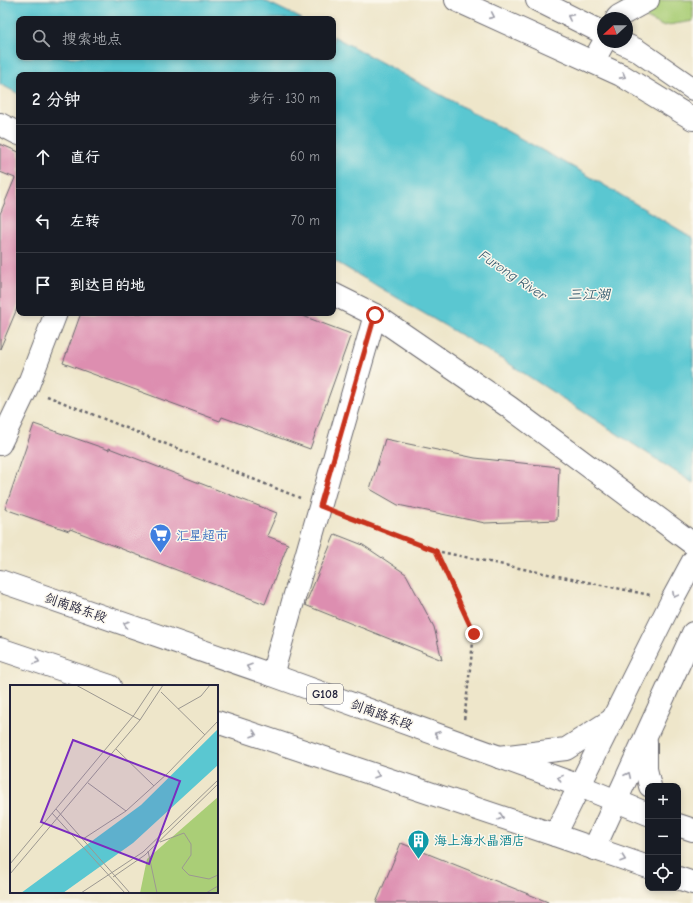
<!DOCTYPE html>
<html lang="zh">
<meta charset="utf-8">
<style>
:root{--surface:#171b24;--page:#242831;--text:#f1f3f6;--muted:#9ea1a6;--line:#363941}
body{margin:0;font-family:"Comic Neue","LXGW WenKai TC",sans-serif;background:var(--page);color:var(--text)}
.controls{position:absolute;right:12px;bottom:12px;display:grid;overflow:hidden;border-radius:8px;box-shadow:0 2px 6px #0003}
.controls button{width:36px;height:36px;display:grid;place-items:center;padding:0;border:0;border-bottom:1px solid var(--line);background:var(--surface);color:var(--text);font:20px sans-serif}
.compass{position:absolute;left:597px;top:12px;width:36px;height:36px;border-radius:50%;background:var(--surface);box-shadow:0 2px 6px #0003;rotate:249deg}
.stop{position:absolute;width:12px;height:12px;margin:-9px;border:3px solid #c8321e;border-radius:50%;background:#fff}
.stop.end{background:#c8321e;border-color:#fff;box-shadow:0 1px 4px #0008}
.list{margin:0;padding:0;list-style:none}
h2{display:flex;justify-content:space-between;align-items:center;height:52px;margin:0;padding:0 16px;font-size:17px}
h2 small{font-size:13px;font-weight:400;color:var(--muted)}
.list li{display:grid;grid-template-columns:26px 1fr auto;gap:12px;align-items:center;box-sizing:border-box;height:64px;padding:0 16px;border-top:1px solid var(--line)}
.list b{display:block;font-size:15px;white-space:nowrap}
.list em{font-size:13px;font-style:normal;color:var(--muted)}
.icon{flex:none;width:22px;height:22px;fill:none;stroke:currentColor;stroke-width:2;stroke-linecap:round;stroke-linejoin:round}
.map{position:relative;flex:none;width:693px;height:903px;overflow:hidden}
.search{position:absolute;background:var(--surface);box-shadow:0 2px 6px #0003;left:16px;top:16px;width:320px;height:44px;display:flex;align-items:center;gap:10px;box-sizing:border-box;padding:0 14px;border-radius:8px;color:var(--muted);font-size:15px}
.panel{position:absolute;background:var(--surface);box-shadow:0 2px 6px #0003;left:16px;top:72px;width:320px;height:244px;border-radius:8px}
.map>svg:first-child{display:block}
</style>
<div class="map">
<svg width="693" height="903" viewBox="0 0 693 903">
<rect width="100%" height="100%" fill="#fbf7ec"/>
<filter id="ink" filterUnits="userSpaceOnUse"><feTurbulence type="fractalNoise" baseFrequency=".025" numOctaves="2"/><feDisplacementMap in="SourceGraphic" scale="8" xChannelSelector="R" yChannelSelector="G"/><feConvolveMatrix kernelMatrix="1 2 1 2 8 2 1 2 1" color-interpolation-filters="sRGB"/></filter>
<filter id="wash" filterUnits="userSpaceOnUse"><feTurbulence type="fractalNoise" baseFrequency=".012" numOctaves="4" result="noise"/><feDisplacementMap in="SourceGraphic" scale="16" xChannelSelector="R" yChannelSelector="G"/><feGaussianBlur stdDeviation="0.9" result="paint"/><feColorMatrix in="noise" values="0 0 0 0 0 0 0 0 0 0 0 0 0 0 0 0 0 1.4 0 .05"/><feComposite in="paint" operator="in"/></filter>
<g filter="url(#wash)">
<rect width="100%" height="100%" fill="#eee6ca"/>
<!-- green -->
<polygon fill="#aace77" stroke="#667859" points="613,0 693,0 693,21 662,26"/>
<!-- water -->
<polygon fill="#5ac7d1" stroke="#3e7486" points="0,0 263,0 302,19 19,19 19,57 333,57 333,36 582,172 693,238 693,483 505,361 333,260 333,75 19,75 19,94 0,84"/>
<g id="blocks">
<!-- building -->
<g fill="#dd8eb0">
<polygon points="0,144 19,152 19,304 0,349 0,214 15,178 0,172"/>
<polygon points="81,313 295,313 351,334 310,449 222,417 220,421 63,363"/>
<polygon points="34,424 109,450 109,448 277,513 267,536 288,544 265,604 70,529 69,531 5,509"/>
<polygon points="385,439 475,458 559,467 557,520 485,523 398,505 370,489"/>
<polygon points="335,534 363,545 406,574 434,627 442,660 305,605"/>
<polygon points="401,843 548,902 548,903 376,903"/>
</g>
</g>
</g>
<g filter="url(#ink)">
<use href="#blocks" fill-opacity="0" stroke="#69676d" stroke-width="1"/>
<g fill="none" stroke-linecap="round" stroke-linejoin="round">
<defs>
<g id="street">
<polyline points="617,18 619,16 648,0"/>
<polyline points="593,62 604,42"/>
<polyline points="0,124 19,134"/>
<polyline points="333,294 375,315 509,407 693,544"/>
<polyline points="0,444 27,388 56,313"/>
<polyline points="272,675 375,315"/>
</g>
<g id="secondary">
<polyline points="456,0 621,75 693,119"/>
<polyline points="537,0 603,33"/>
<polyline points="620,42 637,50 693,89"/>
<polyline points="646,742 646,769 650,786"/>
<polyline points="499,757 566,749 613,719"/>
<polyline points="555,835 672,600 693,561"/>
<polyline points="594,849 693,633"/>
</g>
<g id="highway">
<polyline points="0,581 272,675 580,786 648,814"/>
<polyline points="0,649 110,686"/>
<polyline points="217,722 555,835 648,867"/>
<polyline points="678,825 693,830"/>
<polyline points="678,878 693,883"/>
</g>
</defs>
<!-- street casing -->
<use href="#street" stroke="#69676d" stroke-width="24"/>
<!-- secondary casing -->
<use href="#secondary" stroke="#69676d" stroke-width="24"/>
<!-- highway casing -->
<use href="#highway" stroke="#69676d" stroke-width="24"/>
<!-- path -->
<g stroke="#69676d" stroke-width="2.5" stroke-dasharray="3 3" stroke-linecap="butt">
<polyline points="47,396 300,498"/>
<polyline points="340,514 436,551 650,595"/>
<polyline points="436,551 474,634 464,721"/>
</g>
<!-- street -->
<use href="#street" stroke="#fff" stroke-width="22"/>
<!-- secondary -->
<use href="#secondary" stroke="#fff" stroke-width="22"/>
<!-- highway -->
<use href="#highway" stroke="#fff" stroke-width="22"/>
</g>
<!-- one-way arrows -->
<defs><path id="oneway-chevron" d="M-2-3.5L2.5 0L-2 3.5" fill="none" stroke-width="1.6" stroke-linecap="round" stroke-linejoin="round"/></defs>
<g stroke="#9c9ca7">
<use href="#oneway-chevron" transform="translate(492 16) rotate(24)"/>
<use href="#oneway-chevron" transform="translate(570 17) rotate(-153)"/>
<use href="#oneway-chevron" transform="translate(623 76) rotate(29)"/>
<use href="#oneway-chevron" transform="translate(675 595) rotate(118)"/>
<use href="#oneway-chevron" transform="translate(126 624) rotate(-161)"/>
<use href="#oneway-chevron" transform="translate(37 661) rotate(19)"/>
<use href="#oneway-chevron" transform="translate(249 667) rotate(-161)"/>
<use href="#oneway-chevron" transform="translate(254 734) rotate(19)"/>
<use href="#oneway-chevron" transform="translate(437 734) rotate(-160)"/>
<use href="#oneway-chevron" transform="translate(377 775) rotate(19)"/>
<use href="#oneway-chevron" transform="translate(628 775) rotate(-65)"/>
<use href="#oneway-chevron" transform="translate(560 778) rotate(-160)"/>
<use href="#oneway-chevron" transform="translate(501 817) rotate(19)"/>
<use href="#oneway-chevron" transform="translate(623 859) rotate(19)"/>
</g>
</g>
<g fill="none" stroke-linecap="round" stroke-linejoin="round" filter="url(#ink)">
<!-- route -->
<polyline stroke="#c8321e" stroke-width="5" points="375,315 320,506 436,551 474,634"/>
</g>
<!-- icons -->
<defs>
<symbol id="supermarket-pin" viewBox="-11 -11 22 30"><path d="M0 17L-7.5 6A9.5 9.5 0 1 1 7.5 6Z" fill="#3f7fe0" stroke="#fbf7ec"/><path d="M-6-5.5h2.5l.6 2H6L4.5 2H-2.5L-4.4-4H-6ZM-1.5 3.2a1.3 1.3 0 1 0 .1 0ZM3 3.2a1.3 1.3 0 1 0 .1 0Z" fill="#fff"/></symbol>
<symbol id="building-pin" viewBox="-11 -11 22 30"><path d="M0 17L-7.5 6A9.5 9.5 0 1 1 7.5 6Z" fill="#0f9aa8" stroke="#fbf7ec"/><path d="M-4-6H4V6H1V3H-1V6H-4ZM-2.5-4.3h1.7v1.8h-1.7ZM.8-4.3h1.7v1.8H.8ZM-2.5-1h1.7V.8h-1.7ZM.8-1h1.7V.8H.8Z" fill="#fff"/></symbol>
</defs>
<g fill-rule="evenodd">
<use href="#supermarket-pin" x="148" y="522" width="25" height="34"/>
<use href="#building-pin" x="406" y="828" width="25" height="34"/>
</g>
<g text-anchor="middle" stroke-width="3" stroke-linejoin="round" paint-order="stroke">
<!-- shield labels -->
<rect fill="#fbf7ec" stroke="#636270" stroke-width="1" x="307" y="684" width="36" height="20" rx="3"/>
<g font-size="12" font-weight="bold" fill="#22223b">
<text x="325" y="698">G108</text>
</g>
<!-- shop labels -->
<g font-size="13" fill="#366cbe" stroke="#fbf7ec" text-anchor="start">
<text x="176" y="540">汇星超市</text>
</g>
<!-- street labels -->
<g font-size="13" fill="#22223b" stroke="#fbf7ec">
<text transform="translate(76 607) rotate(19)" y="5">剑南路东段</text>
<text transform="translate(382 714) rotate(20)" y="5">剑南路东段</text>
</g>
<!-- culture labels -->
<g font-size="13" fill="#0d838f" stroke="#fbf7ec" text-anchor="start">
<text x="434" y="845">海上海水晶酒店</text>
</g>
<!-- water labels -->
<g font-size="14" font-style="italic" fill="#365c70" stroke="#fbf7ec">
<text transform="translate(513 275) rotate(34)" y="5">Furong River</text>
<text x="589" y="299">三江湖</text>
</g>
</g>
<!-- overview -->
<g transform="translate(10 685)">
<rect width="208" height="208" fill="#eee6ca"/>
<path d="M208,112v96h-78l7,-34z" fill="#aace77"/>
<path d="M208,44v36l-85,78 -70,50h-42l120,-88z" fill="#5ac7d1"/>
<path fill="none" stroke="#9c9891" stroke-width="1" d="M66,0l64,35M151,7l44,43M168,24l23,-13 9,-11M106,64l38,37M78,98l38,28M46,124l74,84M42,128l73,80M73,154l43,-28 42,-38 50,-52M150,157l24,-9 7,11v11l-9,13 7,7 20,4 9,-4M138,166l9,42M0,179l124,-149 20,-30M0,189l130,-154 23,-35M103,192l32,-22 73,-71M71,208l62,-41 75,-72M196,208l12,-7"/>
<path fill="#7b2cbf" fill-opacity="0.15" stroke="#7b2cbf" stroke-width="2" d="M63,55l107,41 -31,83 -108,-42z"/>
<rect width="208" height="208" fill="none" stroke="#22223b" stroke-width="2"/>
</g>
</svg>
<div class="controls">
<button>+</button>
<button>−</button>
<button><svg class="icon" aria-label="locate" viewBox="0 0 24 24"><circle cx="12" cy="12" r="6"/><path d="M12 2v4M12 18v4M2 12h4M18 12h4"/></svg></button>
</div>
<svg class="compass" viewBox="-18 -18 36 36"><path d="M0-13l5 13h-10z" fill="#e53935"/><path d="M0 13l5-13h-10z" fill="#9ea1a6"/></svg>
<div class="stop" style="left:375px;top:315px"></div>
<div class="stop end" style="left:474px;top:634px"></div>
<div class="search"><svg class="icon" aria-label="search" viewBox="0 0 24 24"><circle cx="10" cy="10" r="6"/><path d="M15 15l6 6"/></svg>搜索地点</div>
<section class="panel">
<h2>2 分钟<small>步行 · 130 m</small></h2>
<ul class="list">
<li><svg class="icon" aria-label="ahead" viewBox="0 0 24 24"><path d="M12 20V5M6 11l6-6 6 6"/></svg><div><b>直行</b></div><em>60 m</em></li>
<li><svg class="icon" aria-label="left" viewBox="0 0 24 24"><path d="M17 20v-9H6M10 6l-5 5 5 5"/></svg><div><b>左转</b></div><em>70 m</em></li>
<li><svg class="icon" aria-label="arrive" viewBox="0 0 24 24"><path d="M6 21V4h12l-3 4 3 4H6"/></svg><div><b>到达目的地</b></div></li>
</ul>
</section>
</div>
